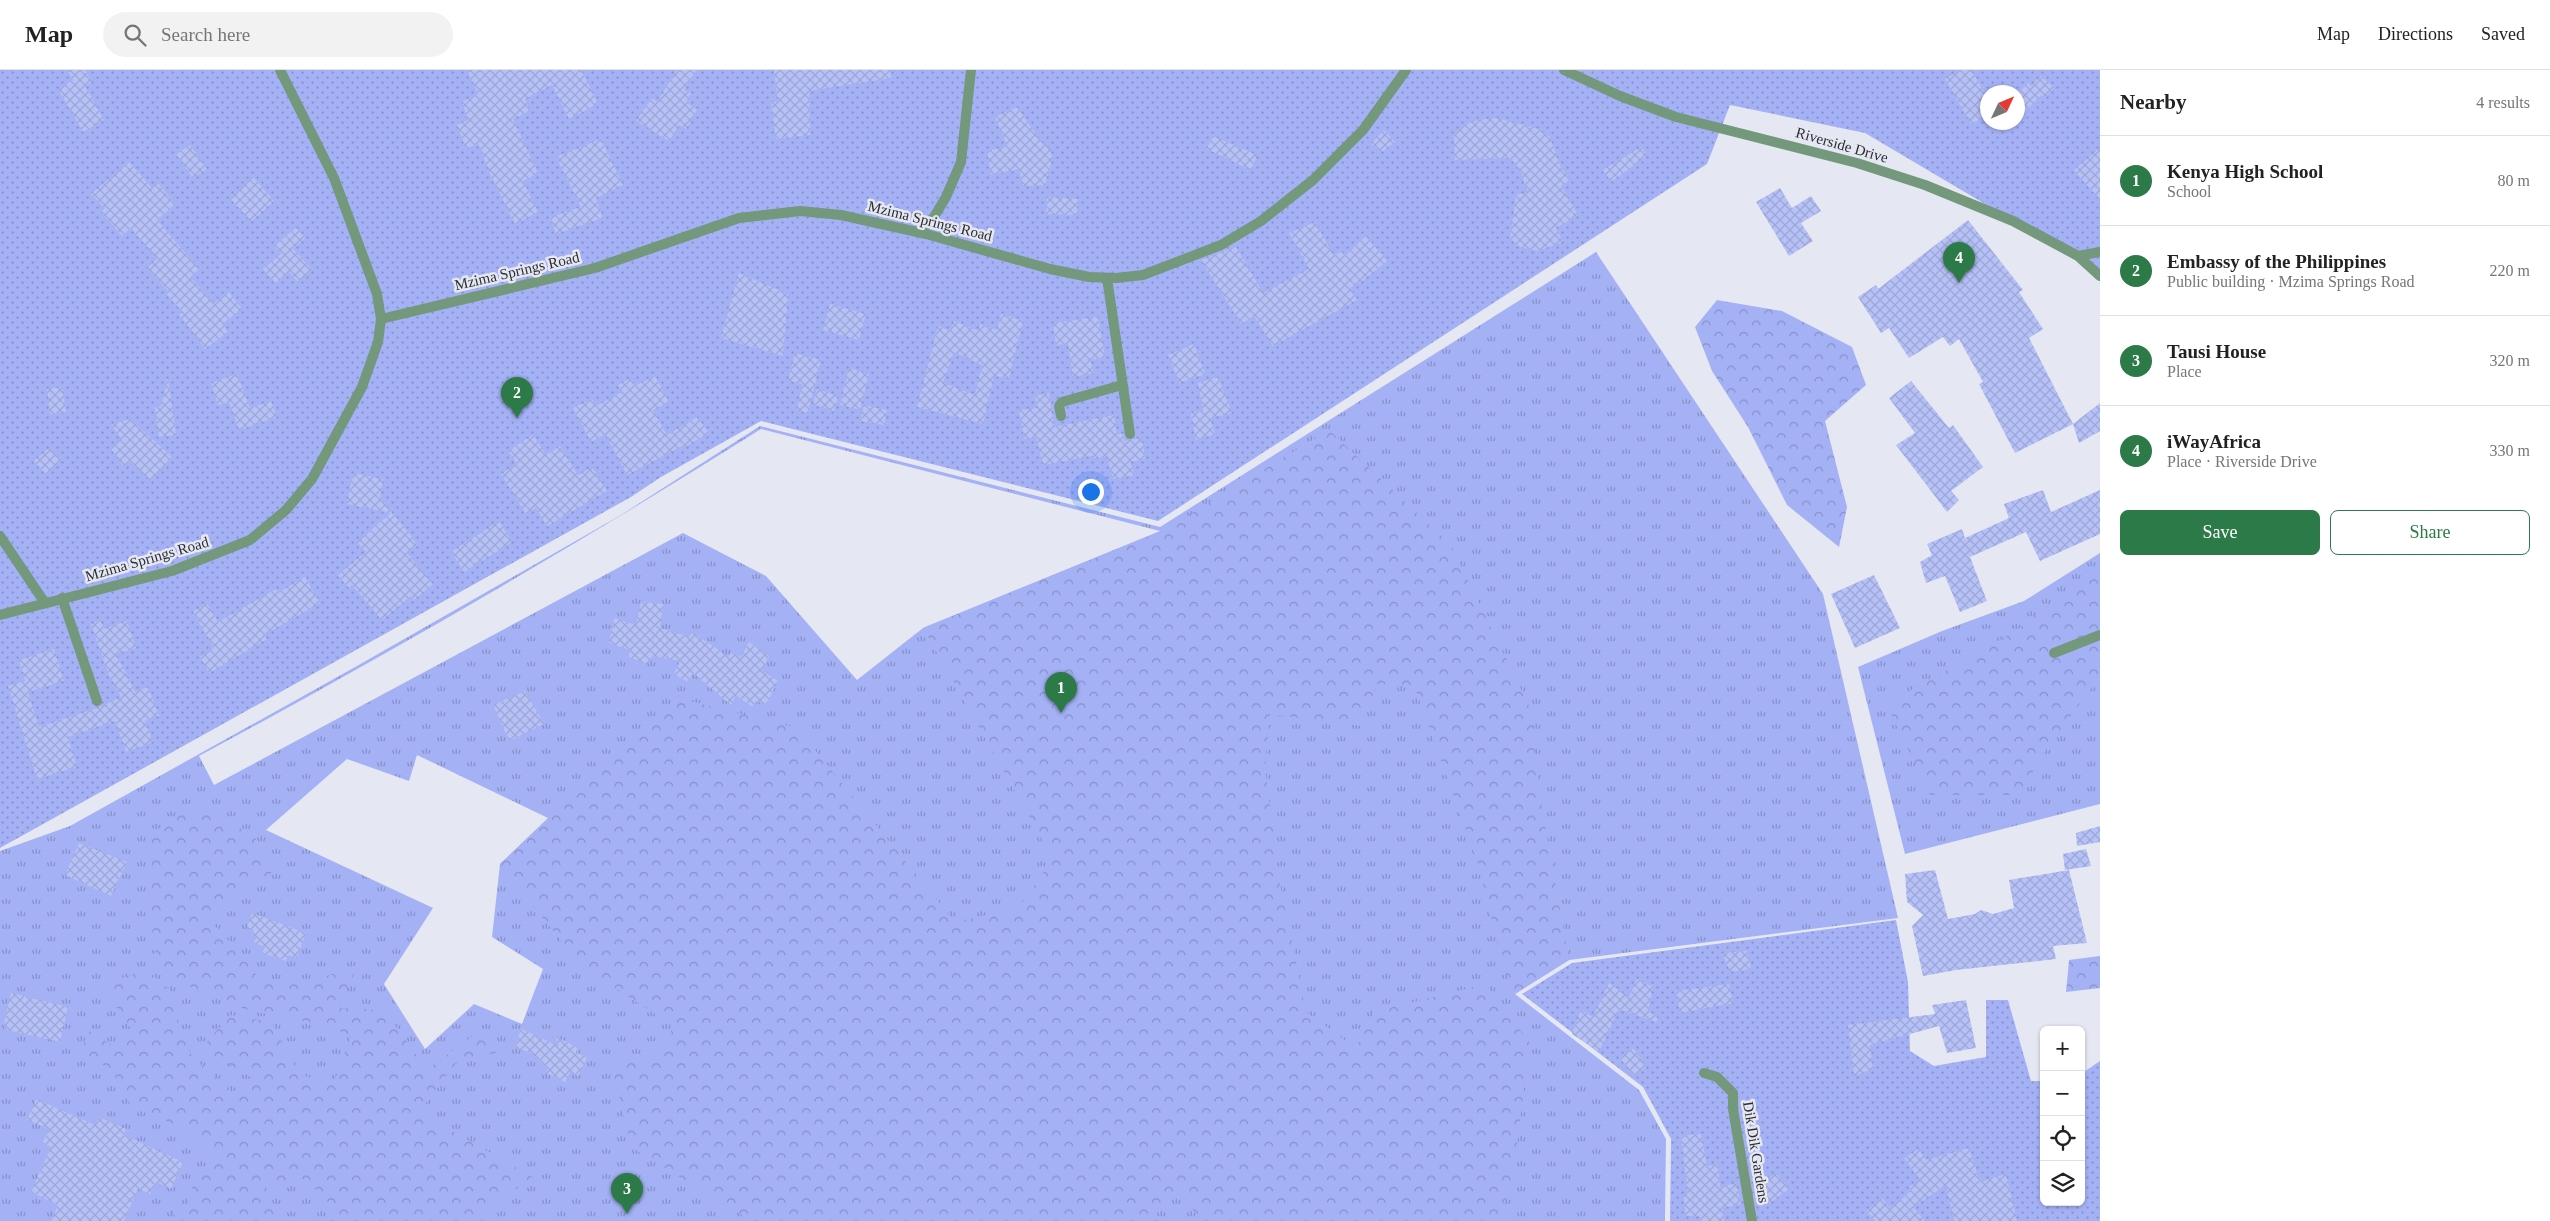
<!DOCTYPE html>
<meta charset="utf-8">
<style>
:root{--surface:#fff;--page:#f2f2f2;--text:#222;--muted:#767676;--line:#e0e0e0;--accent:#2d7a49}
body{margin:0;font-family:Georgia,serif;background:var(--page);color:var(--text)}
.controls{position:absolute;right:15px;bottom:15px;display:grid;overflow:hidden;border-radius:8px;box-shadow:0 1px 4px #0004}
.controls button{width:45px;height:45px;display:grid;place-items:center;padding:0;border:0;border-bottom:1px solid var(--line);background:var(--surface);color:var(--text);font:25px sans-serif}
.compass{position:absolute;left:1980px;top:15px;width:45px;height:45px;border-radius:50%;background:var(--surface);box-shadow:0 1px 4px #0004;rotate:46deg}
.you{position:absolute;left:1090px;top:421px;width:18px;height:18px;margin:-12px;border:4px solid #fff;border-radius:50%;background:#1a73e8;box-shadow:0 0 0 8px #1a73e833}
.badge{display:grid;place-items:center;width:32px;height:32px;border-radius:50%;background:var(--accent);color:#fff;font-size:16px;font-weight:700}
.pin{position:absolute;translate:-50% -41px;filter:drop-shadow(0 1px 2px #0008)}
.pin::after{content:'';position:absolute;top:26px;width:18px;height:15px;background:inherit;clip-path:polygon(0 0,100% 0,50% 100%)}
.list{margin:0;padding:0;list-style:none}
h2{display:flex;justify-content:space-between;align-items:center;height:65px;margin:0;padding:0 20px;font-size:21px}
h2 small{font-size:16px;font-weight:400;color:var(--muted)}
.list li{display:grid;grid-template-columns:32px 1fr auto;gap:15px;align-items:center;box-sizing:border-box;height:90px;padding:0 20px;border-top:1px solid var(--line)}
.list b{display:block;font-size:19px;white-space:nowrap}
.list p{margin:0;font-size:16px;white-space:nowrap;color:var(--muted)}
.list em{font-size:16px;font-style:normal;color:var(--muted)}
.actions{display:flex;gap:10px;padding:15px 20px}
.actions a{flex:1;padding:11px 0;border:1px solid var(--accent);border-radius:8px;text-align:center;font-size:18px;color:var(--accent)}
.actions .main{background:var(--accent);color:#fff}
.icon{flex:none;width:28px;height:28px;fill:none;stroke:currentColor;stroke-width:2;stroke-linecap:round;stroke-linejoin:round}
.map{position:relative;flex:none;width:2100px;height:1151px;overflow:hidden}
header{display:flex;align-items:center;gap:30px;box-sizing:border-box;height:70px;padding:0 25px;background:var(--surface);border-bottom:1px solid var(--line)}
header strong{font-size:24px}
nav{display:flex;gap:28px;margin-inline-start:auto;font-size:18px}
.search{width:350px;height:45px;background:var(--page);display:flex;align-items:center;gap:12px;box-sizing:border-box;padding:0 18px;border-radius:28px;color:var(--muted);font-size:19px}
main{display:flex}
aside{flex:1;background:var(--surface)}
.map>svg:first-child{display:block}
</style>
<header>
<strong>Map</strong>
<div class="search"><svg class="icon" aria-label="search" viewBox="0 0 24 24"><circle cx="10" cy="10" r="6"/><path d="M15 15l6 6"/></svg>Search here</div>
<nav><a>Map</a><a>Directions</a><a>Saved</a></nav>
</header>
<main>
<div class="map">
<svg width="2100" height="1151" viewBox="0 0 2100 1151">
<defs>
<pattern id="grass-tufts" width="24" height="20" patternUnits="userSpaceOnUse" patternTransform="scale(1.25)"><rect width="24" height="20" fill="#a4b1f5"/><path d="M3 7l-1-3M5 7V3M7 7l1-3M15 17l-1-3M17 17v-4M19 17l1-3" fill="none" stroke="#8690c7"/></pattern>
<pattern id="forest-crowns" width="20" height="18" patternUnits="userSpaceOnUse" patternTransform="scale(1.25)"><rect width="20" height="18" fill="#a4b1f5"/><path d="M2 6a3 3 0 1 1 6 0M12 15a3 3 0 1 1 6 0" fill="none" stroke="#8690c7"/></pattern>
<pattern id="park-dots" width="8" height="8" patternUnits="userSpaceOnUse" patternTransform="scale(1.25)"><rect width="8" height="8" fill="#a4b1f5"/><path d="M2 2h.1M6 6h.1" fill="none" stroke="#8690c7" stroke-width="1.8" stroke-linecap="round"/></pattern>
<pattern id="building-cross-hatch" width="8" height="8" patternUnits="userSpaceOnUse" patternTransform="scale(1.25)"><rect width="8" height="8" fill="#b6c1f7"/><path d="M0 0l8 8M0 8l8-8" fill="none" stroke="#9da6d4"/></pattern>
</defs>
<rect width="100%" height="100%" fill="#e5e8f2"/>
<!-- grass -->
<g fill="url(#grass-tufts)" fill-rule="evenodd">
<path d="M1596,182l227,342 75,324 -329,42 -54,34 124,96 27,49 -1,82h-1665v-370l70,-25 287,-160 264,-151 139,-89 400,101zM761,359l399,102 -237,97 -66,52 -91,-104 -83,-43 -469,252 -15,-29c191,-103 378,-211 562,-327zM417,685l131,63 -48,46 -8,73 51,32 -21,55 -48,-20 -49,45 -41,-65 49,-76 -167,-78 81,-71 62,22z"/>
<polygon points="2100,483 2100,734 1905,784 1858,597 1942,561 2024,531"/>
</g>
<!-- forest -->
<g fill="url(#forest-crowns)">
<polygon points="1717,230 1782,241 1852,277 1866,315 1825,351 1847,437 1839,477 1787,435 1748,357 1712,301 1695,257"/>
<polygon points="1329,360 1451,475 1530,638 1539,720 1569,890 1515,924 1503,896 1479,797 1414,615 1377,614 1361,656 1270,644 1265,696 1279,809 1306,942 1356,978 1374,942 1485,914 1530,973 1512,1113 1496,1151 1202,1151 1177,1121 1153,1140 1159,1151 751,1151 631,1077 611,992 656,988 674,956 581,896 500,794 678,628 797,658 955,852 1018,838 1053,789 923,558 1162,461"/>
<polygon points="2100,506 2100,606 2038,691 2022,725 1930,725 1886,634 2016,561 2083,508"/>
<path d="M193,737l60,27 20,38 -49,25 -11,27 35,37 11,19 20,6 37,-6 43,-16 -22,44 47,2 43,60 48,-36 23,18 -43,12 -36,48 115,66 -59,35 15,8h-166l8,-15 -29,-29 -37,10 15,34h-100l-11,-10 18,-7 6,-23 20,-23c-24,-26 -46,-40 -81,-49l-23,-41 -30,-13 8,-25 25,16 22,-13 -11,-13 -20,-36 42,-14 24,20 10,37 12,30 40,35 20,-14 -50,-30 28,-33 41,7 28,52 34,11 18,-49c-37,-18 -79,-17 -118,-31 -25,-9 -50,-22 -74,-33 -10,-51 -13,-88 -6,-140z"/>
<polygon points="2100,886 2100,918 2066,922 2069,890"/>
</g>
<!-- park -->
<g fill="url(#park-dots)" fill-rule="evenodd">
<path d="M0,0h2100v202l-235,-139 -135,-28 -23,59 -549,357 -397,-100 -100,56 -30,20 -631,351zM1988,22h30v30h-30z"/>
<polygon points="1896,850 1908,912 1910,981 1934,996 1986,987 1986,930 2008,930 2031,1011 2044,1011 2044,1132 2081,1132 2081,1004 2100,991 2100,1151 1670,1151 1671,1069 1643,1017 1522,924 1572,893"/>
</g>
<!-- building -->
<g fill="url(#building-cross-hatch)" fill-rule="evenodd">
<polygon points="67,0 85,0 92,12 85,16 104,50 83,62 58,19 73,10"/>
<polygon points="467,0 583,0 582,1 598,34 569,49 552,15 525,29 530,41 513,49 538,103 523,111 538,142 515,154 490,104 478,73 466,79 457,55 468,50 462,32 478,24"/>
<polygon points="677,0 696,0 684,20 691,23 686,32 697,40 686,59 679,55 669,71 636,51 652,28 657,32"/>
<polygon points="774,0 890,0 891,8 809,21 810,65 776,69 771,32 778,32"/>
<polygon points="1961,0 1971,0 1988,29 1988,45 1971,54 1945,9"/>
<polygon points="2041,6 2054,18 2044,28 2041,25 2018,49 2018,24 2028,13 2031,16"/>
<polygon points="1017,37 1040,70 1051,80 1052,90 1045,115 1023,116 1019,99 991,105 987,81 1007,76 995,47"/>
<polygon points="1497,48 1538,59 1550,67 1561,98 1570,109 1561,116 1578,145 1556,158 1563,172 1538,181 1520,177 1510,168 1516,125 1528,122 1521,103 1511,88 1455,90 1454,66 1462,56 1478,50"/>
<polygon points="1384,60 1395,72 1382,82 1371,74"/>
<polygon points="1213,66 1257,85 1251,100 1207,79"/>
<polygon points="601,69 623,115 596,128 603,148 556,164 550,147 581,137 556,87"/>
<polygon points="190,75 207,99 193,108 176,84"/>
<polygon points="1641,77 1647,86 1611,112 1603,100"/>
<polygon points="2100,78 2100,130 2074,100"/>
<polygon points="129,92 152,118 157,112 175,134 157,150 199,199 190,207 214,233 229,222 242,239 222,254 228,262 205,279 179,244 183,242 167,225 169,222 147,198 157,189 131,158 122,166 101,142 105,138 91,124"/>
<polygon points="253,107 274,131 251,152 230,128"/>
<polygon points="1780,118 1792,138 1811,126 1821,141 1801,153 1813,171 1789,186 1756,132"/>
<polygon points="1047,127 1078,129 1077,145 1046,144"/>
<polygon points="1968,150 2023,220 2019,222 2043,259 2029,268 2073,354 2015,383 1979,314 1983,312 1959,269 1950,276 1943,267 1909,288 1889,258 1881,263 1858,227 1876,215 1878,219"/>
<polygon points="1315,152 1334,186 1342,181 1345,186 1366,166 1387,191 1361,212 1350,218 1357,230 1273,276 1254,246 1241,254 1201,190 1236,177 1263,223 1309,199 1289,163"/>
<polygon points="296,158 305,168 293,179 312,200 298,212 289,202 276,213 263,199 281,184 274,176"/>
<polygon points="739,203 788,224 783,286 721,268"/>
<polygon points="830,234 866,244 859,270 823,260"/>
<path d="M1001,244l22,7 -14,57 -15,-2 -11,48 -66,-17 21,-81 12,5 4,-10 25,10 1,-7 17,6zM954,282l28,13 -7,30 -32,-12z"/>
<polygon points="1098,247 1105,287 1090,290 1094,303 1073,307 1068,274 1056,275 1053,253"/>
<polygon points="1194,274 1205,304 1179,313 1168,285"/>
<polygon points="795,283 821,290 808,343 797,340 802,314 788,311"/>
<polygon points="849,298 869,304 860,340 840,335"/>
<polygon points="237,304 250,338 271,331 277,347 239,360 229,332 218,335 211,313"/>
<polygon points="655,306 669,332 653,340 667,365 697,347 709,363 683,378 682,376 627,405 605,364 591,372 573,338 592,329 596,336 622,322 618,315 631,308 635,316"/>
<polygon points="1218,307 1232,343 1210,348 1215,364 1196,370 1191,343 1203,341 1198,313"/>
<polygon points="168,308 176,365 159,367 155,337 161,336"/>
<polygon points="1911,311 1949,358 1953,355 1983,397 1951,421 1959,430 1947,442 1896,375 1915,363 1889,328"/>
<polygon points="62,317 66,342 50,344 47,319"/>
<polygon points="817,319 838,326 834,341 813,334"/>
<polygon points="1049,323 1054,357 1114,345 1117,364 1123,364 1124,371 1142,368 1145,389 1130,392 1135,405 1113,409 1107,387 1092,388 1092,386 1043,395 1036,367 1024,369 1019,340 1038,338 1035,326"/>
<polygon points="2100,333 2100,361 2079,373 2073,354"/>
<polygon points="864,335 887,340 884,355 860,351"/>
<polygon points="130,349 172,387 151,411 129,391 124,397 111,379 121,368 111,355"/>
<polygon points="533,365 546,385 560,376 578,405 592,397 607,421 547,456 536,438 526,444 501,404 517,394 508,381"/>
<polygon points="49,378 61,390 46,404 34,391"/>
<polygon points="353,403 383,409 380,428 412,467 417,475 407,483 433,514 414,530 411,526 382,550 352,515 349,518 338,505 366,482 357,472 391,443 347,434"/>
<polygon points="2043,420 2051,442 2100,420 2100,464 2040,491 2026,462 1970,487 1987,531 1960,542 1945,506 1926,513 1920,492 1932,485 1927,474 1962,459 1965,468 2009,448 2004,434"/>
<polygon points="499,451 512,472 464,502 451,482"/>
<polygon points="1874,505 1900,558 1855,578 1831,524"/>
<polygon points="305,507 320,533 264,565 267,569 209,603 200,587 214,578 193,542 207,533 218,552 276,519 278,523"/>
<polygon points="641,532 663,534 660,558 690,567 692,562 729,587 731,583 741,587 749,572 769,586 762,601 778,611 766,635 757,631 753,637 736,626 731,635 693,603 688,612 674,604 680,591 653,586 647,594 629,587 630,580 609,573 614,548 636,555"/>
<polygon points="100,550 104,559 127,551 136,578 116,584 135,622 148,617 159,646 145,651 153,672 126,682 115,651 68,667 77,697 37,709 8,616 25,611 19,590 54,579 64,611 28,622 39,657 100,637 121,627 108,603 91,554"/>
<polygon points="525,621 544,654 509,671 493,635"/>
<polygon points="2100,756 2100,772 2077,776 2076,763"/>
<polygon points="79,773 127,792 111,826 65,805"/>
<polygon points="2086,779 2091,796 2065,800 2063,784"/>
<polygon points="1935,800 1948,849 1975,844 1981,840 1993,844 2014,838 2009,810 2069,800 2087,873 2053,876 2056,889 1956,900 1923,906 1912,856 1923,845 1907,832 1905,804"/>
<polygon points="252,843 306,863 297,888 288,885 286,891 262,883 265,877 253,872 258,867 252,865 254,860 247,857"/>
<polygon points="1747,881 1751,899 1730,902 1722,883"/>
<polygon points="1637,909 1653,917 1648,941 1658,948 1656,952 1619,939 1599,982 1572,964 1581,940 1593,947 1609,913 1629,927"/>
<polygon points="1729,914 1733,933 1680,943 1676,921"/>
<polygon points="11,923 68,937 60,972 7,960 4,953"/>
<polygon points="1966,930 1976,978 1947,983 1939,956 1870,975 1873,999 1854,1006 1848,955 1935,944 1932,935"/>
<polygon points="521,959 559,976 555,966 578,978 576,982 587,988 578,1006 570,1002 565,1012 546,1003 549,997 542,994 544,991 533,986 534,984 515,977"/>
<polygon points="1633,978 1646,997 1634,1006 1620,988"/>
<polygon points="36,1029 95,1055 99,1047 126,1059 124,1065 183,1092 171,1119 156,1112 150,1124 138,1119 124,1151 51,1151 58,1135 31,1122 51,1077 42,1073 49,1059 27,1050"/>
<polygon points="1701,1064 1707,1096 1718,1095 1720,1117 1736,1113 1741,1134 1723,1138 1724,1151 1701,1151 1699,1146 1686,1146 1683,1124 1688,1124 1681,1066"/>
<polygon points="1969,1078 1980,1112 2006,1104 2017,1151 1954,1151 1946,1115 1913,1137 1925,1151 1875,1151 1866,1141 1882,1128 1890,1138 1912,1120 1909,1117 1920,1110 1904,1088 1919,1079 1926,1090"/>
<polygon points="1776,1103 1789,1119 1770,1133 1758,1117"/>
</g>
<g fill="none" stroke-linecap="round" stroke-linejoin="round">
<!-- minor -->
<g stroke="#73987c" stroke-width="10">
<polyline points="920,162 934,147 946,127 961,92 971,0"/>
<polyline points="2078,186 2100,182"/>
<polyline points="1107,208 1130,364"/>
<polyline points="1061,346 1059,336 1062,332 1122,315"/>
<polyline points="0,466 45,533"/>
<polyline points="62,528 97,631"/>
<polyline points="2054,583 2100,565"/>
<polyline points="1704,1003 1717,1007 1733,1023 1733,1039 1752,1151"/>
</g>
<!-- tertiary -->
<g stroke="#73987c" stroke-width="10">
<polyline points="1564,0 1620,26 1676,47 1857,93 1925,115 2013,151 2078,186 2100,206"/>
<polyline points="381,249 595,198 739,148 800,141 841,145 926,164 1050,199 1089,207 1116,208 1143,205 1221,175 1261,151 1313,110 1363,60 1406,0"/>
<polyline points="0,545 172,501 250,470 286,440 312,409 362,317 378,272 381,249 377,224 334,108 280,0"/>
</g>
</g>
<g text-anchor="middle" stroke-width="5" stroke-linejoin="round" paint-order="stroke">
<!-- street labels -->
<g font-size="15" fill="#2c2d31" stroke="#e5e8f2">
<text transform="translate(1842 75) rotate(16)" y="5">Riverside Drive</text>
<text transform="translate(930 151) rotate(14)" y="5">Mzima Springs Road</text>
<text transform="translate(517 201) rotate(-13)" y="5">Mzima Springs Road</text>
<text transform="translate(147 489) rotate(-16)" y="5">Mzima Springs Road</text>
<text transform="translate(1756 1082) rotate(81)" y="5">Dik Dik Gardens</text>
</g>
</g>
</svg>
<div class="controls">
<button>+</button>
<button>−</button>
<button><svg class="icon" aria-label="locate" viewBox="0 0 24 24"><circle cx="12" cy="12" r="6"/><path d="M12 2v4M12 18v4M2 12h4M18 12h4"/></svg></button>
<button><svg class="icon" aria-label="layers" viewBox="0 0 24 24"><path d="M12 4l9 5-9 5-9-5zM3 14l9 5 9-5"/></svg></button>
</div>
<svg class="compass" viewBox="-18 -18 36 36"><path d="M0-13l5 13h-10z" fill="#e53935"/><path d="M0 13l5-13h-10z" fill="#767676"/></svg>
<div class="you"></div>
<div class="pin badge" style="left:1061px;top:643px">1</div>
<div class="pin badge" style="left:517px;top:348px">2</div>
<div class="pin badge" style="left:627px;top:1144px">3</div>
<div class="pin badge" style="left:1959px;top:213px">4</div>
</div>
<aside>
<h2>Nearby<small>4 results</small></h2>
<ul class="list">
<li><span class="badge">1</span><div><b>Kenya High School</b><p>School</p></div><em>80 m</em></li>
<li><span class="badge">2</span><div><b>Embassy of the Philippines</b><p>Public building · Mzima Springs Road</p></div><em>220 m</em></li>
<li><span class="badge">3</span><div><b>Tausi House</b><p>Place</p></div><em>320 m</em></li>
<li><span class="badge">4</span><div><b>iWayAfrica</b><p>Place · Riverside Drive</p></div><em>330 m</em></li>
</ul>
<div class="actions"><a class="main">Save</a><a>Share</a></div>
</aside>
</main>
